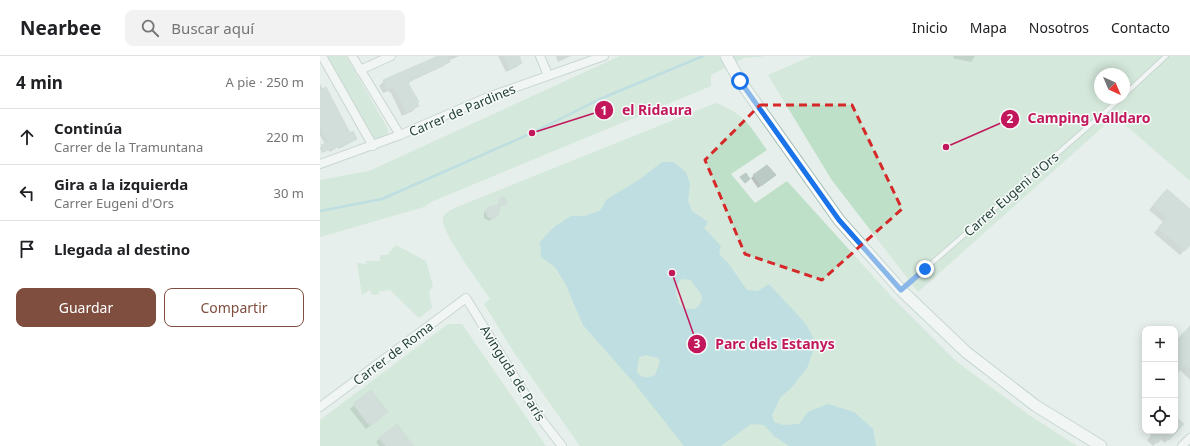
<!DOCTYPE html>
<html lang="es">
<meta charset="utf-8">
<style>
:root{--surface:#fff;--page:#f2f2f2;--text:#202124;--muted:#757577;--line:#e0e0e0;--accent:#7f4e3f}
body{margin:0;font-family:"Noto Sans",sans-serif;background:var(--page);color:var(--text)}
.controls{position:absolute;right:12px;bottom:12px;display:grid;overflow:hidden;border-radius:8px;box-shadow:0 2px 10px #0003}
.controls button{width:36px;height:36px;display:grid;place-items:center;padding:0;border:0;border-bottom:1px solid var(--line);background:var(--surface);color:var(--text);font:20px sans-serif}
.compass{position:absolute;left:774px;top:12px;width:36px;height:36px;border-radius:50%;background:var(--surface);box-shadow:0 2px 10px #0003;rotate:136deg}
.stop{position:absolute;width:12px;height:12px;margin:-9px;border:3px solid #1a73e8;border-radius:50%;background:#fff}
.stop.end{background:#1a73e8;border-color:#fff;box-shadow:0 1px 4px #0008}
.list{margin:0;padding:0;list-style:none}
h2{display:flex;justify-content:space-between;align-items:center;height:52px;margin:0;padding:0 16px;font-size:17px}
h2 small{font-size:13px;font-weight:400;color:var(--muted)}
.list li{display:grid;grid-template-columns:26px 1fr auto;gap:12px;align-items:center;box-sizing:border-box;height:56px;padding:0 16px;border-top:1px solid var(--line)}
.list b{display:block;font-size:15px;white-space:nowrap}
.list p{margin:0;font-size:13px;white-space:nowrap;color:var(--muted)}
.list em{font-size:13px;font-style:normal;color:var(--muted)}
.actions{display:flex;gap:8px;padding:12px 16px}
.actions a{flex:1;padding:9px 0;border:1px solid var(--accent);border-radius:8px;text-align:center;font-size:14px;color:var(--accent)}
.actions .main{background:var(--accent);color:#fff}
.icon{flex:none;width:22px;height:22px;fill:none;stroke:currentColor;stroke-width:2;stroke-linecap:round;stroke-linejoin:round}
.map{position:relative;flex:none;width:870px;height:390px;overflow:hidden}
header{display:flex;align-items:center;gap:24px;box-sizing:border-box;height:56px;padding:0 20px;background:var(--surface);border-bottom:1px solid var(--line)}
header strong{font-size:19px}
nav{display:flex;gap:22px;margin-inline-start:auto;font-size:14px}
.search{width:280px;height:36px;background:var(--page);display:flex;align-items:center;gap:10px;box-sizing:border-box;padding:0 14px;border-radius:8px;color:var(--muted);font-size:15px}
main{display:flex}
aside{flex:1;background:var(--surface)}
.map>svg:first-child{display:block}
</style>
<header>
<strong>Nearbee</strong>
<div class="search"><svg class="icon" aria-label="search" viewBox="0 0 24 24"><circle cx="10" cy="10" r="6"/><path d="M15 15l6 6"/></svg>Buscar aquí</div>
<nav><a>Inicio</a><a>Mapa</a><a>Nosotros</a><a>Contacto</a></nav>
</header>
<main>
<aside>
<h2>4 min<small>A pie · 250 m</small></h2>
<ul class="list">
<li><svg class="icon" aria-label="ahead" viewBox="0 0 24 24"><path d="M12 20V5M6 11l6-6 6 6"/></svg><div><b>Continúa</b><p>Carrer de la Tramuntana</p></div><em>220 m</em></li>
<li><svg class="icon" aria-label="left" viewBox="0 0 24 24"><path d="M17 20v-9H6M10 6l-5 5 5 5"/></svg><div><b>Gira a la izquierda</b><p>Carrer Eugeni d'Ors</p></div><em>30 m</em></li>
<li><svg class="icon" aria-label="arrive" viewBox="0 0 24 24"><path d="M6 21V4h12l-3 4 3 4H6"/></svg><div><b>Llegada al destino</b></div></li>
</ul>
<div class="actions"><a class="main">Guardar</a><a>Compartir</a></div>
</aside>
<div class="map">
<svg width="870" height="390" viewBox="0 0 870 390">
<rect width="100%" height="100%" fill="#e6efeb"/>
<!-- green -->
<g fill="#bfe0c8" fill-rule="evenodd">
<polygon points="6,0 26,0 68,73 68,78 58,83 54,82"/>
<polygon points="300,0 446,0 424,2 391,19 391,30 113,145 104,151 0,181 0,124 49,115"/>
<path d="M492,0h378v125l-75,-65 -197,176 -87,-113 -63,-104zM780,18h24v24h-24z"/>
<path d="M396,47c30,12 33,22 51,47l-36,24 24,29 32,-22 106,117 64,64 72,53 48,31h-497l-65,-92 -31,-50 6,-5c-8,-13 -51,-69 -47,-81 2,-6 8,-8 14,-11z"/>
<polygon points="76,189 106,205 113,230 109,236 112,252 99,262 70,234 59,235 59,238 52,239 50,234 42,239 37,207 46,208 46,205 60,205 60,199 67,199"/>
<polygon points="128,268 142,268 226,390 0,390 0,364"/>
</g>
<!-- water -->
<path fill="#8ec9d4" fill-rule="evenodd" d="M342,106h11l13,10 4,12 -2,17 4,10 16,11 -4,6 17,18 -2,8 9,9 19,27 11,1 11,-7 37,40 10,19 -9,25 -15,19 -12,11 -8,17 2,7 9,3 16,-1 9,-12 20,-8 26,8 19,17 3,17h-87l-15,-10 -10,-11 -13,-1 -30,22h-37l-49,-62 -52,-59 -17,-40 -11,-18 -14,-10 -1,-15 14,-15 17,-11h13l16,-5 6,-11 34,-21zM362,223l9,1c6,11 19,17 4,29h-9l-7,-5c-3,-10 -6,-18 3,-25zM326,299l12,3 2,4 -5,13c-7,3 -13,4 -18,-3l2,-15z"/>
<!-- shadow -->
<g fill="#0003">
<polygon points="120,0 139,0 128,5 124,10 91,25 88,28 97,50 93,55 82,60 71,37 68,35 63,37 59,30 64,25"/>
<polygon points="178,0 200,0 201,7 197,11 186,16"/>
<polygon points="236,0 251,0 238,6"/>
<polygon points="634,0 655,0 651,6 633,2"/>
<polygon points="0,28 33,85 19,93 18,91 10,96 8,94 2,97 0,92 5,88 0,79"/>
<polygon points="446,110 453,121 438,132 431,122"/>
<polygon points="842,139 870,154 870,188 860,199 834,177 843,166 829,154"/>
<polygon points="181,143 186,147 179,151 174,162 169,165 164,162 164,156 172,150 177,150"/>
<polygon points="870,275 870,324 859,313 855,318 855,287"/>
<polygon points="34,349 63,360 46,373 30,353"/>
<polygon points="855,368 862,368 845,387 840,383 833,390 827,384 836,375 855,375"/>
<polygon points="60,382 92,390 59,390 56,386"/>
</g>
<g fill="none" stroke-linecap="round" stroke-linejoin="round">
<!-- stream -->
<polyline stroke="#8ec9d4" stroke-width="2.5" points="0,155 62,143 212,77 280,43 383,0"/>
</g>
<!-- building -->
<g fill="#bbcac4" stroke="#b8c9c2">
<polygon points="118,0 127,0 130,6 92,23 93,24 88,27 99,46 97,47 99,50 86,56 75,32 73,31 67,34 63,24"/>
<polygon points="184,0 199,0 202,7 190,13"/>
<polygon points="6,31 30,77 33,75 37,83 22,91 21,89 12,94 11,92 4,96 1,89 8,86 0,72 0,34"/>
<polygon points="447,109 456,119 441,130 433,119"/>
<polygon points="426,117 430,123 425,127 420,121"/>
<polygon points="847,133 870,153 870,189 865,195 838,172 847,161 833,149"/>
<polygon points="184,141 187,146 185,149 180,150 178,159 175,162 168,161 166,156 168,151 178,149 180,142"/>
<polygon points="870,270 870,313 865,309 855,319 855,286"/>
<polygon points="51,334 68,356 50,370 33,348"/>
<polygon points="858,363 864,368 849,384 844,379 838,387 830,380 835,375 855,375 855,367"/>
<polygon points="77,368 94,390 66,390 59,382"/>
</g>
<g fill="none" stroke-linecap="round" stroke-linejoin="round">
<defs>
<g id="service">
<polyline points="804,39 846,0"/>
<polyline points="581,234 801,42"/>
</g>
<g id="minor">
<polyline points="2,0 53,90"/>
<polyline points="32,0 80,79"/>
<polyline points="220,0 228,19"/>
<polyline points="40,14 71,0"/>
<polyline points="0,108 80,79 168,41 284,0"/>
<polyline points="0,351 146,242 218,359 242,390"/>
<polyline points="862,390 870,382"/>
</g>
<polyline id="secondary" points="406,0 420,25 519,164 581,234 646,296 716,350 781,390"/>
</defs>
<!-- service casing -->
<use href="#service" stroke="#a8b8b2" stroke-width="6"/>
<!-- minor casing -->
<use href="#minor" stroke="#a8b8b2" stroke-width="10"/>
<!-- secondary casing -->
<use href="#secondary" stroke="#a4bbb3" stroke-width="13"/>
<!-- service -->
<use href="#service" stroke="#fff" stroke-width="4"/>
<!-- minor -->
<use href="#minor" stroke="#fff" stroke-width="8"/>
<!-- secondary -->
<use href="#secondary" stroke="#fff" stroke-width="11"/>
</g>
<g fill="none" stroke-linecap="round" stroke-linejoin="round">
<!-- route -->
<polyline stroke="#1a73e8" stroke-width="5" points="420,25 519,164 581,234 605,213"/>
</g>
<!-- marked area -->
<path d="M0 0H870V390H0ZM440,49h92l50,104 -80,71 -77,-26 -40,-94z" fill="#e6efeb" fill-opacity=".55" fill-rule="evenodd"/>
<path fill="none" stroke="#d62828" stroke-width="3" stroke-dasharray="8 5" stroke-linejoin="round" d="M440,49h92l50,104 -80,71 -77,-26 -40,-94z"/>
<g text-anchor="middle" stroke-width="3" stroke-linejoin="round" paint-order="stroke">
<!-- street labels -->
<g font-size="13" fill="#24423a" stroke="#f7fbf9">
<text transform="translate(142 54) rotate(-23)" y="5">Carrer de Pardines</text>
<text transform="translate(691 138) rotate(-41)" y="5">Carrer Eugeni d'Ors</text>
<text transform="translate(73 297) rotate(-37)" y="5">Carrer de Roma</text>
<text transform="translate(193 317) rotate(58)" y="5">Avinguda de París</text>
</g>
</g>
<!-- callouts -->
<path fill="none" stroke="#c2185b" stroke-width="1.5" d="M212 77L284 54M626 91L690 63M352 217L377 288"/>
<g fill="#c2185b" stroke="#f7fbf9" stroke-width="1.5">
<circle cx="212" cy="77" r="4"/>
<circle cx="626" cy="91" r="4"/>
<circle cx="352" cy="217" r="4"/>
<circle cx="284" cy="54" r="10"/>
<circle cx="690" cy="63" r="10"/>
<circle cx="377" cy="288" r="10"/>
</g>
<g font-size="12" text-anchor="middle" font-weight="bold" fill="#fff">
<text x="284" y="59">1</text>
<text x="690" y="67">2</text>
<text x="377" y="292">3</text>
</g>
<g font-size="14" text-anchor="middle" font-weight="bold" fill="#c2185b" stroke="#f7fbf9" stroke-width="3" stroke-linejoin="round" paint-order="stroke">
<text x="337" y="59">el Ridaura</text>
<text x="769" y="67">Camping Valldaro</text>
<text x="455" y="293">Parc dels Estanys</text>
</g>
</svg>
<div class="controls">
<button>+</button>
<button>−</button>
<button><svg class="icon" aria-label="locate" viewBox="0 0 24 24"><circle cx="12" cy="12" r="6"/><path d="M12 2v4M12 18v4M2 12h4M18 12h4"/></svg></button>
</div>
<svg class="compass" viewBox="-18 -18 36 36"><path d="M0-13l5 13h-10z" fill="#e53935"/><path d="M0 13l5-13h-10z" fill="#757577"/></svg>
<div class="stop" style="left:420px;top:25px"></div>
<div class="stop end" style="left:605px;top:213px"></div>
</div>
</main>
